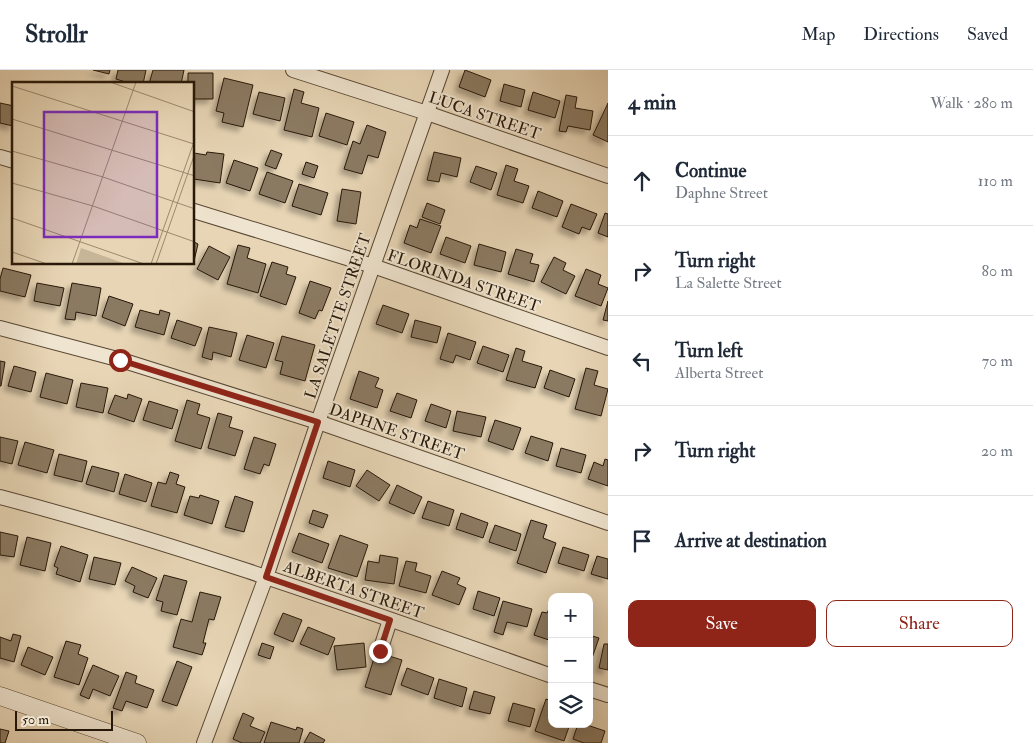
<!DOCTYPE html>
<meta charset="utf-8">
<style>
:root{--surface:#fff;--page:#f2f2f3;--text:#1f2937;--muted:#747a83;--line:#e0e1e3;--accent:#8f2418}
body{margin:0;font-family:"IM FELL Double Pica",serif;background:var(--page);color:var(--text)}
.controls{position:absolute;right:15px;bottom:15px;display:grid;overflow:hidden;border-radius:10px;box-shadow:0 5px 20px #0002}
.controls button{width:45px;height:45px;display:grid;place-items:center;padding:0;border:0;border-bottom:1px solid var(--line);background:var(--surface);color:var(--text);font:25px sans-serif}
.scale{position:absolute;left:15px;bottom:12px;width:98px;box-sizing:border-box;padding-left:5px;border:2px solid #281809;border-top:0;font-size:14px;line-height:18px;white-space:nowrap;color:#281809;-webkit-text-stroke:4px #efe4cf;paint-order:stroke}
.stop{position:absolute;width:15px;height:15px;margin:-11px;border:4px solid #8f2418;border-radius:50%;background:#fff}
.stop.end{background:#8f2418;border-color:#fff;box-shadow:0 1px 5px #0008}
.list{margin:0;padding:0;list-style:none}
h2{display:flex;justify-content:space-between;align-items:center;height:65px;margin:0;padding:0 20px;font-size:21px}
h2 small{font-size:16px;font-weight:400;color:var(--muted)}
.list li{display:grid;grid-template-columns:32px 1fr auto;gap:15px;align-items:center;box-sizing:border-box;height:90px;padding:0 20px;border-top:1px solid var(--line)}
.list b{display:block;font-size:19px;white-space:nowrap}
.list p{margin:0;font-size:16px;white-space:nowrap;color:var(--muted)}
.list em{font-size:16px;font-style:normal;color:var(--muted)}
.actions{display:flex;gap:10px;padding:15px 20px}
.actions a{flex:1;padding:11px 0;border:1px solid var(--accent);border-radius:10px;text-align:center;font-size:18px;color:var(--accent)}
.actions .main{background:var(--accent);color:#fff}
.icon{flex:none;width:28px;height:28px;fill:none;stroke:currentColor;stroke-width:2;stroke-linecap:round;stroke-linejoin:round}
.map{position:relative;flex:none;width:608px;height:673px;overflow:hidden}
header{display:flex;align-items:center;gap:30px;box-sizing:border-box;height:70px;padding:0 25px;background:var(--surface);border-bottom:1px solid var(--line)}
header strong{font-size:24px}
nav{display:flex;gap:28px;margin-inline-start:auto;font-size:18px}
main{display:flex}
aside{flex:1;background:var(--surface)}
.map>svg:first-child{display:block}
</style>
<header>
<strong>Strollr</strong>
<nav><a>Map</a><a>Directions</a><a>Saved</a></nav>
</header>
<main>
<div class="map">
<svg width="608" height="673" viewBox="0 0 608 673">
<defs>
<filter id="shadow"><feDropShadow dx="-4.5" dy="4.5" stdDeviation="2.5" flood-color="#0004"/></filter>
</defs>
<rect width="100%" height="100%" fill="#e7d5b5"/>
<filter id="stains"><feTurbulence type="fractalNoise" baseFrequency=".004" numOctaves="4"/><feColorMatrix values="0 0 0 0 .2 0 0 0 0 .09 0 0 0 0 .02 0 0 0 .5 -.17"/></filter>
<radialGradient id="worn" r=".72"><stop offset=".6" stop-color="#630" stop-opacity="0"/><stop offset="1" stop-color="#630" stop-opacity=".3"/></radialGradient>
<!-- building -->
<g fill="#8b7a62" stroke="#281809" filter="url(#shadow)">
<polygon points="93,0 110,0 109,4"/>
<polygon points="118,0 146,0 143,14 132,14 116,9"/>
<polygon points="153,0 184,0 181,14 149,14"/>
<polygon points="465,0 491,10 485,27 459,17"/>
<polygon points="188,3 213,3 213,29 194,29 194,14 188,14"/>
<polygon points="224,8 253,15 243,57 222,52 224,43 216,41"/>
<polygon points="504,14 525,20 521,37 500,31"/>
<polygon points="294,19 304,22 301,33 319,38 312,67 284,60"/>
<polygon points="259,22 285,28 280,51 253,44"/>
<polygon points="533,22 560,31 555,48 528,40"/>
<polygon points="566,25 577,27 575,38 593,41 590,60 568,56 566,62 559,61"/>
<polygon points="0,33 14,36 13,56 0,53"/>
<polygon points="608,33 608,72 593,65"/>
<polygon points="326,43 354,52 347,75 319,66"/>
<polygon points="367,55 386,62 378,88 368,85 362,104 344,99 353,71 360,74"/>
<polygon points="271,80 282,84 276,99 265,95"/>
<polygon points="207,82 224,84 220,113 194,109 194,83 206,85"/>
<polygon points="434,82 461,88 457,107 441,103 439,112 427,110"/>
<polygon points="234,90 258,98 250,121 226,113"/>
<polygon points="306,92 318,96 314,108 302,104"/>
<polygon points="506,95 518,99 514,111 529,116 523,133 497,125"/>
<polygon points="476,96 497,103 491,120 470,112"/>
<polygon points="267,102 293,111 285,133 259,124"/>
<polygon points="299,114 328,123 321,145 292,136"/>
<polygon points="342,119 361,122 356,154 337,151"/>
<polygon points="538,121 563,131 557,147 532,138"/>
<polygon points="427,133 445,140 440,154 422,147"/>
<polygon points="571,134 597,144 590,160 582,157 579,164 562,157"/>
<polygon points="605,143 608,144 608,167 598,163"/>
<polygon points="420,149 441,156 431,183 404,173 410,155 417,158"/>
<polygon points="446,167 471,176 465,193 440,184"/>
<polygon points="194,172 198,174 194,191"/>
<polygon points="479,174 506,182 501,202 474,195"/>
<polygon points="238,175 250,178 247,188 266,194 258,223 227,214"/>
<polygon points="209,176 230,187 218,210 197,199"/>
<polygon points="516,179 533,184 530,193 539,195 534,212 508,204"/>
<polygon points="554,187 566,193 563,200 575,206 566,224 541,212"/>
<polygon points="272,192 288,197 286,204 296,207 286,235 260,226"/>
<polygon points="3,198 31,205 25,227 0,221 0,209"/>
<polygon points="586,199 601,205 598,214 608,218 601,236 575,226"/>
<polygon points="310,211 331,218 322,241 319,240 315,249 299,243"/>
<polygon points="37,213 64,218 60,236 34,231"/>
<polygon points="72,213 101,218 96,246 76,242 75,250 65,249"/>
<polygon points="109,226 133,234 125,256 102,247"/>
<polygon points="608,231 608,251 603,250"/>
<polygon points="383,235 409,244 402,263 376,254"/>
<polygon points="140,240 159,245 160,240 170,243 164,265 135,257"/>
<polygon points="177,250 202,258 195,276 171,268"/>
<polygon points="415,250 441,257 437,273 411,267"/>
<polygon points="209,257 237,263 231,287 213,282 212,290 202,287"/>
<polygon points="448,263 476,272 470,290 456,285 453,293 440,289"/>
<polygon points="247,265 274,273 266,298 239,290"/>
<polygon points="282,266 315,275 305,311 280,304 283,292 275,290"/>
<polygon points="483,276 509,285 503,302 477,293"/>
<polygon points="516,278 525,281 522,291 542,297 535,318 506,310"/>
<polygon points="0,291 5,292 1,316 0,316"/>
<polygon points="14,296 36,302 31,322 8,316"/>
<polygon points="586,298 598,301 594,315 608,319 601,346 575,339"/>
<polygon points="550,300 575,309 569,327 544,318"/>
<polygon points="359,301 379,308 375,317 383,320 377,338 350,329"/>
<polygon points="46,303 73,310 67,334 40,327"/>
<polygon points="81,313 108,318 103,343 76,337"/>
<polygon points="397,323 417,330 411,348 390,341"/>
<polygon points="128,324 142,329 134,352 108,343 115,325 127,329"/>
<polygon points="187,330 200,334 197,344 210,348 201,379 175,371"/>
<polygon points="149,331 178,340 172,359 143,350"/>
<polygon points="431,334 451,341 446,358 425,351"/>
<polygon points="457,341 486,347 481,367 453,361"/>
<polygon points="218,343 232,347 229,357 243,361 235,386 208,378"/>
<polygon points="495,350 521,358 513,380 488,371"/>
<polygon points="531,366 553,373 548,391 525,383"/>
<polygon points="0,367 18,371 12,394 0,391"/>
<polygon points="254,367 276,374 269,396 264,394 260,404 244,399"/>
<polygon points="25,372 54,380 47,403 18,395"/>
<polygon points="561,378 586,385 581,403 556,396"/>
<polygon points="59,384 87,391 82,412 54,405"/>
<polygon points="605,389 608,390 608,416 588,409 594,392 603,396"/>
<polygon points="328,391 355,400 350,417 323,408"/>
<polygon points="92,396 119,403 114,422 86,414"/>
<polygon points="367,400 390,415 379,431 356,416"/>
<polygon points="170,402 179,405 176,414 185,417 177,443 151,436 158,412 166,414"/>
<polygon points="125,404 152,413 146,432 119,424"/>
<polygon points="397,415 422,427 414,444 389,433"/>
<polygon points="200,425 219,431 212,454 184,445 190,426 199,428"/>
<polygon points="235,426 253,432 244,462 225,457"/>
<polygon points="428,431 454,440 449,456 422,448"/>
<polygon points="313,440 328,445 323,458 309,453"/>
<polygon points="461,443 488,453 483,468 456,459"/>
<polygon points="531,450 547,455 543,468 556,473 546,503 517,493"/>
<polygon points="495,455 521,464 516,481 489,472"/>
<polygon points="0,462 18,466 14,487 0,485"/>
<polygon points="299,463 329,474 322,493 292,482"/>
<polygon points="340,465 368,475 357,507 328,498"/>
<polygon points="27,467 51,473 45,501 20,495"/>
<polygon points="61,476 88,485 80,512 56,504 58,498 54,496"/>
<polygon points="563,477 589,485 584,501 558,493"/>
<polygon points="380,485 398,488 394,514 365,510 368,491 379,493"/>
<polygon points="597,486 608,489 608,509 591,504"/>
<polygon points="94,487 121,493 115,515 89,509"/>
<polygon points="406,491 417,493 415,501 431,506 426,523 399,516"/>
<polygon points="132,497 157,508 148,528 133,522 135,516 125,511"/>
<polygon points="442,501 460,508 457,514 466,518 459,535 432,525"/>
<polygon points="164,505 187,511 177,545 161,541 163,532 156,530"/>
<polygon points="478,521 500,528 494,546 473,539"/>
<polygon points="200,522 221,527 214,550 209,549 203,573 206,573 202,585 173,577 181,549 192,552"/>
<polygon points="503,531 532,539 527,557 507,552 503,565 494,562"/>
<polygon points="549,539 552,540 552,571 534,565 542,542 547,543"/>
<polygon points="283,543 302,550 293,572 274,564"/>
<polygon points="308,557 335,568 328,585 300,574"/>
<polygon points="13,564 21,566 14,592 0,588 0,567 11,571"/>
<polygon points="589,565 599,568 592,588 589,587"/>
<polygon points="66,571 81,575 78,584 88,588 79,615 54,607"/>
<polygon points="262,573 274,577 270,589 258,585"/>
<polygon points="364,573 366,597 337,600 334,576"/>
<polygon points="604,574 608,574 608,600 599,598"/>
<polygon points="28,577 53,587 45,605 21,595"/>
<polygon points="376,582 402,590 391,625 365,617"/>
<polygon points="177,591 192,597 177,636 162,631"/>
<polygon points="93,595 119,606 110,626 93,619 89,629 80,625"/>
<polygon points="407,598 434,608 428,625 401,615"/>
<polygon points="126,602 137,606 135,613 154,620 147,638 126,631 122,641 113,638"/>
<polygon points="439,609 467,618 462,637 434,628"/>
<polygon points="474,621 495,627 490,644 469,639"/>
<polygon points="546,629 552,631 552,654 570,654 564,671 535,661"/>
<polygon points="513,633 535,639 530,657 508,651"/>
<polygon points="243,643 254,648 250,656 265,662 260,673 242,673 233,669"/>
<polygon points="271,652 296,660 297,657 303,659 299,673 264,673"/>
<polygon points="578,654 584,654 605,661 601,673 584,673 573,669"/>
<polygon points="0,659 9,661 5,673 0,673"/>
<polygon points="310,662 325,670 323,673 304,673"/>
</g>
<g fill="none" stroke-linecap="round" stroke-linejoin="round">
<defs>
<g id="minor">
<polyline points="293,0 427,43 608,106"/>
<polyline points="0,87 14,91"/>
<polyline points="194,141 373,196 608,278"/>
<polyline points="0,258 121,290 318,352 608,453"/>
<path d="M0,427c187,49 369,115 552,179"/>
<polyline points="380,581 390,550"/>
<polyline points="589,619 608,625"/>
<polyline points="204,673 266,507 318,352 442,0"/>
</g>
<polyline id="tertiary" points="0,626 137,673"/>
</defs>
<!-- minor casing -->
<use href="#minor" stroke="#584734" stroke-width="16"/>
<!-- tertiary casing -->
<use href="#tertiary" stroke="#584734" stroke-width="19"/>
<!-- minor -->
<use href="#minor" stroke="#efe4cf" stroke-width="14"/>
<!-- tertiary -->
<use href="#tertiary" stroke="#efe4cf" stroke-width="18"/>
</g>
<g fill="none" stroke-linecap="round" stroke-linejoin="round">
<!-- route -->
<polyline stroke="#8f2418" stroke-width="6" points="120,290 318,352 266,507 390,550 380,581"/>
</g>
<g text-anchor="middle" stroke-width="4" stroke-linejoin="round" paint-order="stroke">
<!-- street labels -->
<g font-size="16" fill="#281809" stroke="#efe4cf">
<text transform="translate(485 45) rotate(19)" y="6">LUCA STREET</text>
<text transform="translate(464 210) rotate(19)" y="6">FLORINDA STREET</text>
<text transform="translate(337 246) rotate(-71)" y="6">LA SALETTE STREET</text>
<text transform="translate(397 361) rotate(19)" y="6">DAPHNE STREET</text>
<text transform="translate(354 519) rotate(19)" y="6">ALBERTA STREET</text>
</g>
</g>
<!-- overview -->
<g transform="translate(12 12)">
<rect width="182" height="182" fill="#e7d5b5"/>
<path d="M69,166l45,16h-50z" fill="#c7b598"/>
<path fill="none" stroke="#9b8970" stroke-width="1" d="M98,0l85,30M0,4l182,58M0,37l183,57M0,69l91,26 92,32M0,101l81,23 102,36M0,136l132,46M0,170l35,12M60,182l64,-182M139,182l44,-125M144,182l39,-111"/>
<path fill="#7b2cbf" fill-opacity="0.15" stroke="#7b2cbf" stroke-width="2.5" d="M32,30h113v125h-113z"/>
<rect width="182" height="182" fill="none" stroke="#281809" stroke-width="2.5"/>
</g>
<rect width="100%" height="100%" filter="url(#stains)"/>
<rect width="100%" height="100%" fill="url(#worn)"/>
</svg>
<div class="controls">
<button>+</button>
<button>−</button>
<button><svg class="icon" aria-label="layers" viewBox="0 0 24 24"><path d="M12 4l9 5-9 5-9-5zM3 14l9 5 9-5"/></svg></button>
</div>
<div class="scale">50 m</div>
<div class="stop" style="left:120px;top:290px"></div>
<div class="stop end" style="left:380px;top:581px"></div>
</div>
<aside>
<h2>4 min<small>Walk · 280 m</small></h2>
<ul class="list">
<li><svg class="icon" aria-label="ahead" viewBox="0 0 24 24"><path d="M12 20V5M6 11l6-6 6 6"/></svg><div><b>Continue</b><p>Daphne Street</p></div><em>110 m</em></li>
<li><svg class="icon" aria-label="right" viewBox="0 0 24 24"><path d="M7 20v-9h11M14 6l5 5-5 5"/></svg><div><b>Turn right</b><p>La Salette Street</p></div><em>80 m</em></li>
<li><svg class="icon" aria-label="left" viewBox="0 0 24 24"><path d="M17 20v-9H6M10 6l-5 5 5 5"/></svg><div><b>Turn left</b><p>Alberta Street</p></div><em>70 m</em></li>
<li><svg class="icon" aria-label="right" viewBox="0 0 24 24"><path d="M7 20v-9h11M14 6l5 5-5 5"/></svg><div><b>Turn right</b></div><em>20 m</em></li>
<li><svg class="icon" aria-label="arrive" viewBox="0 0 24 24"><path d="M6 21V4h12l-3 4 3 4H6"/></svg><div><b>Arrive at destination</b></div></li>
</ul>
<div class="actions"><a class="main">Save</a><a>Share</a></div>
</aside>
</main>
